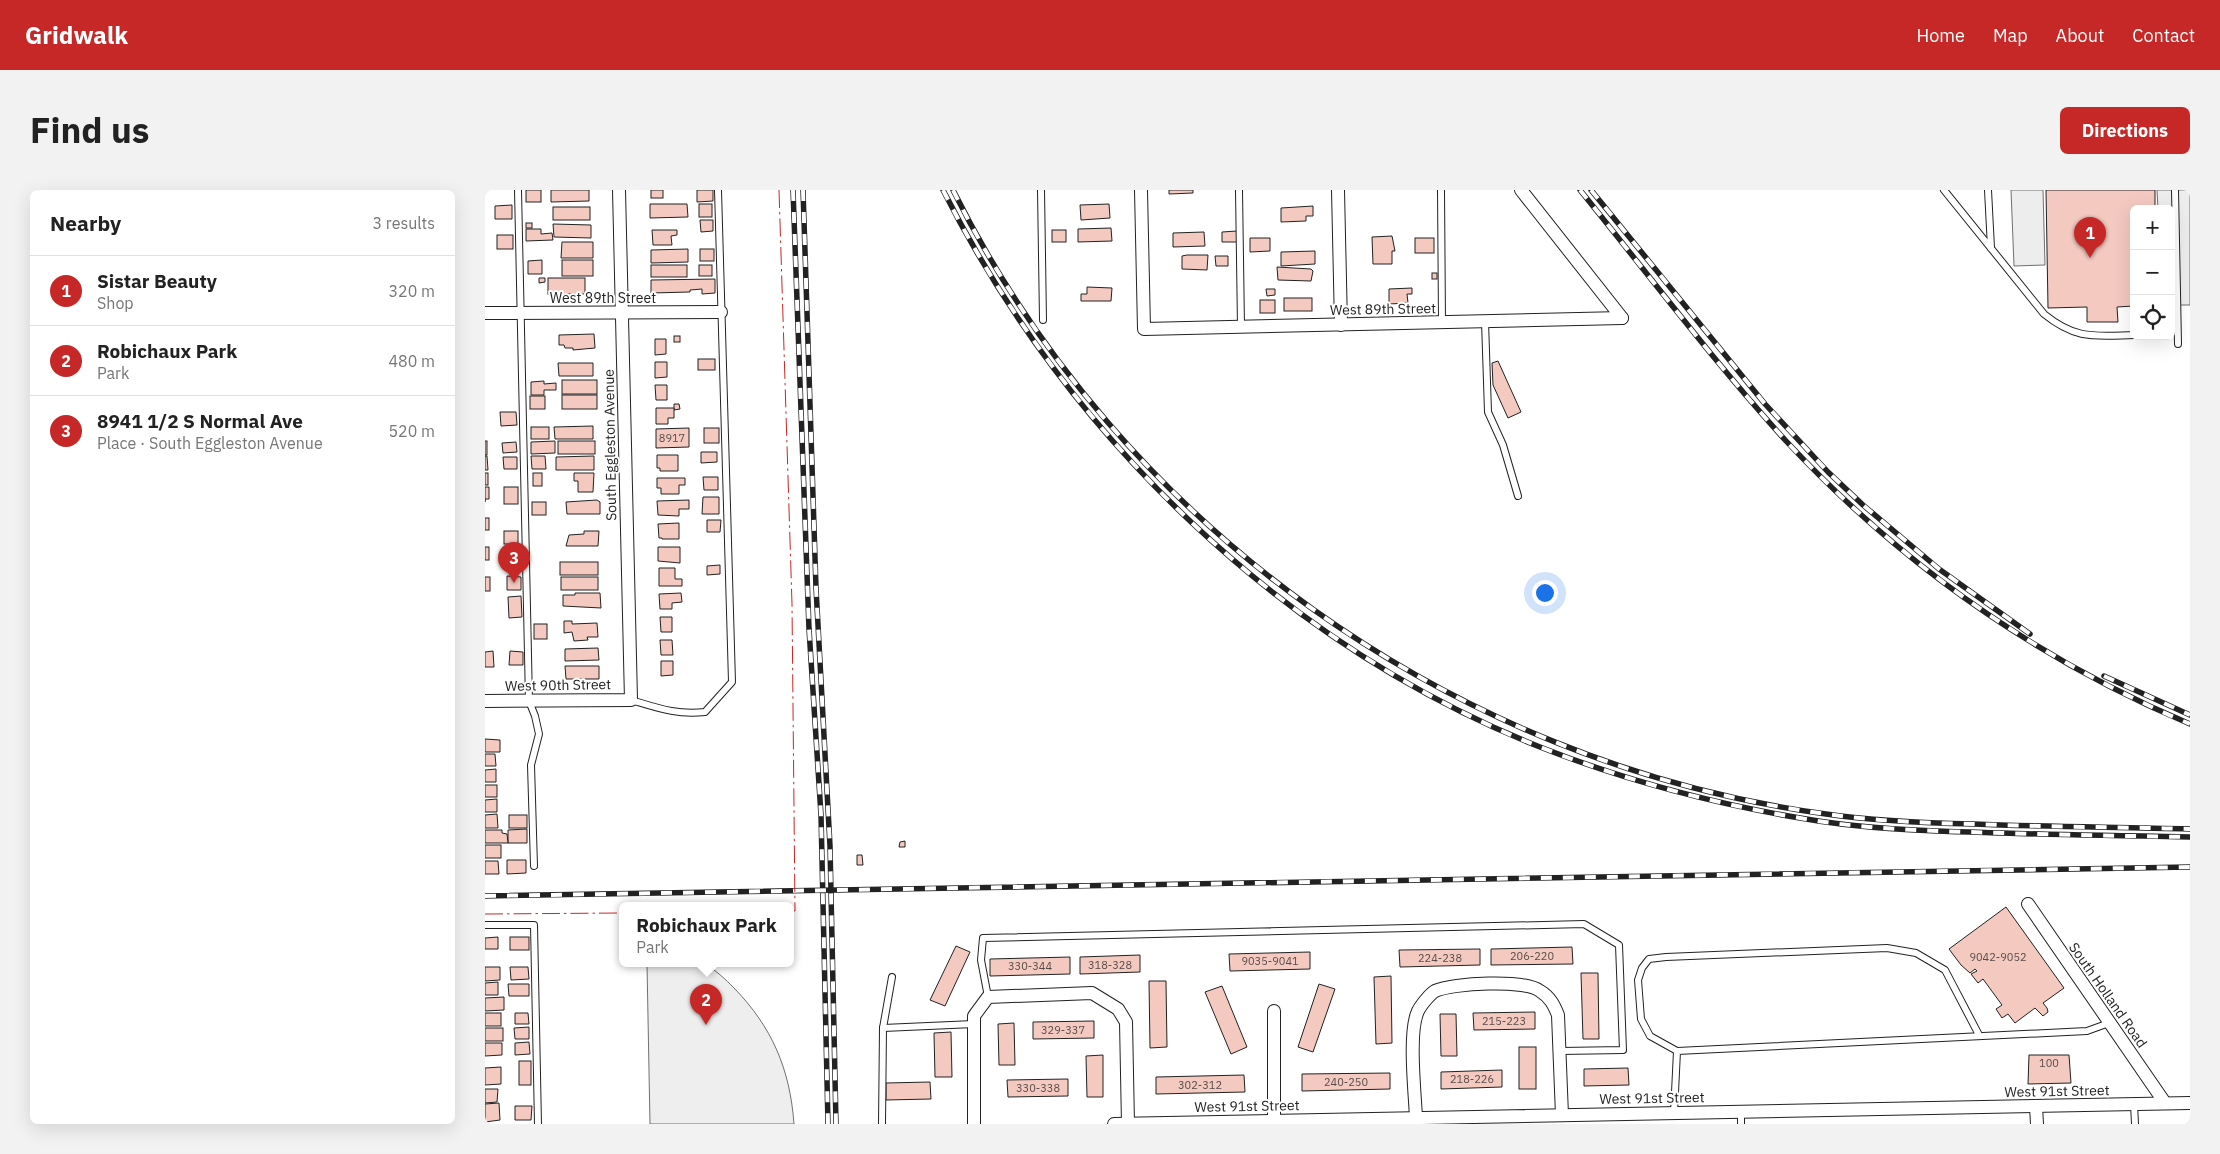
<!DOCTYPE html>
<meta charset="utf-8">
<style>
:root{--surface:#fff;--page:#f2f2f2;--text:#222;--muted:#767676;--line:#e0e0e0;--accent:#c62828}
body{margin:0;font-family:"IBM Plex Sans",sans-serif;background:var(--page);color:var(--text)}
.controls{position:absolute;right:15px;top:15px;display:grid;overflow:hidden;border-radius:8px;box-shadow:0 5px 20px #0002}
.controls button{width:45px;height:45px;display:grid;place-items:center;padding:0;border:0;border-bottom:1px solid var(--line);background:var(--surface);color:var(--text);font:25px sans-serif}
.you{position:absolute;left:1059px;top:402px;width:18px;height:18px;margin:-12px;border:4px solid #fff;border-radius:50%;background:#1a73e8;box-shadow:0 0 0 8px #1a73e833}
.badge{display:grid;place-items:center;width:32px;height:32px;border-radius:50%;background:var(--accent);color:#fff;font-size:16px;font-weight:700}
.pin{position:absolute;translate:-50% -41px;filter:drop-shadow(0 1px 2px #0008)}
.pin::after{content:'';position:absolute;top:26px;width:18px;height:15px;background:inherit;clip-path:polygon(0 0,100% 0,50% 100%)}
.popup{position:absolute;left:134px;top:712px;width:175px;height:65px;box-sizing:border-box;display:grid;place-content:center;border-radius:8px;background:var(--surface);filter:drop-shadow(0 1px 4px #0005);font-size:16px;white-space:nowrap;color:var(--muted)}
.popup b{font-size:19px;color:var(--text)}
.popup::after{content:'';position:absolute;left:50%;top:100%;margin-left:-10px;border:10px solid transparent;border-top-color:var(--surface)}
.list{margin:0;padding:0;list-style:none}
h2{display:flex;justify-content:space-between;align-items:center;height:65px;margin:0;padding:0 20px;font-size:21px}
h2 small{font-size:16px;font-weight:400;color:var(--muted)}
.list li{display:grid;grid-template-columns:32px 1fr auto;gap:15px;align-items:center;box-sizing:border-box;height:70px;padding:0 20px;border-top:1px solid var(--line)}
.list b{display:block;font-size:19px;white-space:nowrap}
.list p{margin:0;font-size:16px;white-space:nowrap;color:var(--muted)}
.list em{font-size:16px;font-style:normal;color:var(--muted)}
.icon{flex:none;width:28px;height:28px;fill:none;stroke:currentColor;stroke-width:2;stroke-linecap:round;stroke-linejoin:round}
.map{position:relative;flex:none;width:1705px;height:934px;overflow:hidden;border-radius:8px}
header{display:flex;align-items:center;gap:30px;box-sizing:border-box;height:70px;padding:0 25px;background:var(--accent);color:#fff}
header strong{font-size:24px}
nav{display:flex;gap:28px;margin-inline-start:auto;font-size:18px}
.intro{display:flex;align-items:center;justify-content:space-between;box-sizing:border-box;height:120px;padding:0 30px}
h1{margin:0;font-size:35px}
.button{padding:12px 22px;border-radius:8px;background:var(--accent);color:#fff;font-size:18px;font-weight:700}
main{display:flex;gap:30px;padding:0 30px}
aside{flex:1;background:var(--surface);border-radius:8px;box-shadow:0 5px 20px #0002}
.map>svg:first-child{display:block}
</style>
<header>
<strong>Gridwalk</strong>
<nav><a>Home</a><a>Map</a><a>About</a><a>Contact</a></nav>
</header>
<div class="intro"><h1>Find us</h1><a class="button">Directions</a></div>
<main>
<aside>
<h2>Nearby<small>3 results</small></h2>
<ul class="list">
<li><span class="badge">1</span><div><b>Sistar Beauty</b><p>Shop</p></div><em>320 m</em></li>
<li><span class="badge">2</span><div><b>Robichaux Park</b><p>Park</p></div><em>480 m</em></li>
<li><span class="badge">3</span><div><b>8941 1/2 S Normal Ave</b><p>Place · South Eggleston Avenue</p></div><em>520 m</em></li>
</ul>
</aside>
<div class="map">
<svg width="1705" height="934" viewBox="0 0 1705 934">
<rect width="100%" height="100%" fill="#fff"/>
<!-- green -->
<path fill="#eee" stroke="#6f6f6f" d="M162,774c12,0 48,-3 57,0 11,5 22,16 30,24 38,39 56,81 60,136h-144z"/>
<!-- parking -->
<g fill="#ededed" stroke="#6f6f6f">
<polygon points="1526,0 1558,0 1560,75 1529,76"/>
<polygon points="1672,0 1705,0 1705,115 1686,115 1686,19 1673,19"/>
</g>
<!-- building -->
<g fill="#f3c9c0" stroke="#222">
<rect x="41" y="0" width="15" height="12"/>
<polygon points="66,0 104,0 104,11 66,12"/>
<rect x="166" y="0" width="12" height="8"/>
<polygon points="212,0 228,0 228,11 212,12"/>
<polygon points="684,0 708,0 708,3 684,4"/>
<polygon points="1561,0 1670,0 1670,19 1649,19 1649,116 1632,117 1633,132 1602,132 1602,117 1563,118"/>
<polygon points="165,14 202,14 203,27 165,28"/>
<rect x="214" y="14" width="13" height="13"/>
<polygon points="624,14 625,28 596,30 595,15"/>
<polygon points="27,15 27,29 10,29 10,16"/>
<polygon points="828,16 828,26 821,26 821,31 796,32 796,18"/>
<rect x="68" y="17" width="37" height="13"/>
<polygon points="215,30 228,30 228,41 216,42"/>
<rect x="41" y="33" width="6" height="5"/>
<polygon points="68,34 106,35 106,48 69,47"/>
<polygon points="626,38 627,51 593,52 593,39"/>
<polygon points="41,39 56,39 56,44 67,43 68,50 41,51"/>
<polygon points="167,40 192,40 192,45 186,46 187,55 168,55"/>
<rect x="567" y="40" width="14" height="12"/>
<polygon points="752,41 752,52 737,52 737,42"/>
<polygon points="719,42 720,56 688,57 688,43"/>
<rect x="12" y="45" width="16" height="14"/>
<polygon points="907,46 910,61 907,61 907,74 888,74 887,47"/>
<polygon points="765,48 785,48 785,61 765,62"/>
<rect x="930" y="48" width="19" height="15"/>
<polygon points="77,52 108,52 108,68 76,68"/>
<polygon points="203,59 203,72 166,73 166,60"/>
<rect x="215" y="59" width="14" height="12"/>
<polygon points="830,61 830,74 796,76 796,62"/>
<polygon points="702,65 723,65 722,80 697,79 697,66"/>
<polygon points="730,66 743,66 743,76 731,76"/>
<polygon points="57,70 57,84 43,84 43,71"/>
<rect x="77" y="70" width="31" height="16"/>
<rect x="166" y="75" width="36" height="12"/>
<rect x="214" y="75" width="13" height="11"/>
<polygon points="792,77 826,79 828,81 826,91 793,90"/>
<rect x="947" y="83" width="5" height="6"/>
<polygon points="54,88 60,88 60,92 54,93"/>
<rect x="63" y="88" width="37" height="16"/>
<polygon points="230,89 230,103 217,104 217,99 205,100 205,102 166,103 166,90"/>
<polygon points="602,97 627,98 626,111 596,111 596,104 602,104"/>
<polygon points="927,98 927,104 922,104 923,113 904,114 904,99"/>
<polygon points="781,99 790,99 790,105 782,106"/>
<rect x="799" y="108" width="28" height="13"/>
<rect x="775" y="110" width="15" height="13"/>
<polygon points="109,144 110,158 88,160 88,158 80,158 79,155 74,155 74,145"/>
<rect x="189" y="146" width="6" height="6"/>
<polygon points="170,149 181,149 181,164 170,165"/>
<rect x="213" y="169" width="17" height="11"/>
<polygon points="1013,171 1036,222 1023,228 1008,195 1007,173"/>
<polygon points="170,172 182,172 182,187 170,188"/>
<polygon points="73,173 108,173 108,186 74,186"/>
<rect x="77" y="190" width="35" height="14"/>
<polygon points="59,191 59,194 71,193 71,200 59,200 59,205 46,205 46,192"/>
<polygon points="170,195 182,195 182,210 171,210"/>
<rect x="77" y="205" width="35" height="14"/>
<rect x="45" y="206" width="15" height="13"/>
<polygon points="189,214 194,214 195,219 189,220"/>
<polygon points="171,218 189,218 189,228 183,228 183,234 171,234"/>
<polygon points="15,222 31,222 32,235 16,236"/>
<polygon points="108,236 108,249 70,249 69,237"/>
<rect x="46" y="237" width="18" height="12"/>
<polygon points="204,238 204,257 171,258 171,239"/>
<rect x="219" y="238" width="15" height="15"/>
<rect x="0" y="251" width="2" height="14"/>
<polygon points="70,251 70,263 46,264 46,252"/>
<rect x="73" y="251" width="37" height="13"/>
<polygon points="31,252 32,262 18,263 17,253"/>
<polygon points="216,262 232,262 232,272 216,273"/>
<polygon points="172,265 193,265 193,281 175,281 175,278 172,278"/>
<polygon points="0,266 2,266 3,280 0,280"/>
<polygon points="46,266 60,266 61,279 47,279"/>
<polygon points="109,266 109,280 71,280 71,267"/>
<polygon points="18,267 32,267 32,279 19,279"/>
<rect x="0" y="283" width="3" height="12"/>
<rect x="48" y="283" width="9" height="13"/>
<polygon points="89,283 109,283 108,302 93,302 93,291 89,291"/>
<polygon points="218,287 233,287 233,300 219,300"/>
<polygon points="172,288 200,288 200,295 194,295 194,304 176,304 176,298 172,298"/>
<polygon points="0,297 4,297 4,309 0,309 0,312"/>
<rect x="19" y="297" width="14" height="17"/>
<polygon points="218,307 234,307 234,324 217,324"/>
<polygon points="112,310 115,312 115,324 82,324 81,312"/>
<polygon points="204,310 204,319 194,319 194,326 173,325 172,311"/>
<rect x="47" y="312" width="14" height="13"/>
<rect x="0" y="328" width="4" height="12"/>
<polygon points="222,330 236,330 235,342 222,342"/>
<polygon points="194,333 194,349 177,349 177,348 174,348 173,334"/>
<rect x="19" y="341" width="14" height="13"/>
<polygon points="99,341 114,341 113,356 81,356 84,345 99,344"/>
<polygon points="36,355 36,370 27,370 27,356"/>
<rect x="0" y="357" width="4" height="13"/>
<polygon points="173,357 195,357 195,373 173,371"/>
<rect x="75" y="372" width="38" height="13"/>
<polygon points="235,375 235,384 222,385 222,376"/>
<polygon points="174,378 190,378 190,389 197,389 197,396 174,396"/>
<polygon points="22,386 36,387 36,400 22,400"/>
<rect x="0" y="387" width="5" height="14"/>
<rect x="76" y="387" width="37" height="13"/>
<polygon points="90,403 115,403 116,418 78,416 78,405 90,405"/>
<polygon points="196,403 197,412 187,413 187,419 175,419 174,404"/>
<polygon points="36,406 37,427 24,428 23,407"/>
<polygon points="175,427 187,427 187,442 176,442"/>
<polygon points="79,431 87,431 87,434 112,433 113,447 102,447 103,450 89,451 87,442 79,443"/>
<rect x="49" y="434" width="13" height="15"/>
<polygon points="175,450 187,450 188,465 176,465"/>
<polygon points="113,458 114,470 80,471 80,459"/>
<polygon points="8,461 9,477 0,477 0,462"/>
<polygon points="25,461 38,462 38,475 24,475"/>
<polygon points="176,471 188,471 188,485 176,486"/>
<polygon points="80,476 114,476 114,489 81,489"/>
<polygon points="0,549 15,550 15,562 0,562"/>
<polygon points="0,564 10,564 11,576 0,576"/>
<polygon points="11,579 11,592 0,592 0,580"/>
<rect x="0" y="595" width="12" height="12"/>
<polygon points="12,609 12,622 0,622 0,610"/>
<polygon points="12,624 13,638 0,638 0,625"/>
<rect x="24" y="625" width="18" height="13"/>
<polygon points="42,639 42,653 23,653 23,640"/>
<polygon points="0,640 17,640 17,643 22,644 23,653 0,653"/>
<polygon points="420,651 420,657 414,657 415,652"/>
<rect x="0" y="655" width="16" height="13"/>
<polygon points="372,665 377,665 378,675 372,675"/>
<polygon points="22,670 41,670 41,683 22,684"/>
<polygon points="0,671 13,671 14,684 0,684"/>
<polygon points="1521,717 1579,798 1558,813 1562,818 1563,822 1558,826 1550,818 1530,833 1523,824 1517,828 1511,819 1517,815 1498,789 1493,793 1486,784 1492,781 1490,779 1485,783 1476,775 1464,759"/>
<polygon points="13,747 13,759 0,759 0,748"/>
<rect x="25" y="747" width="19" height="13"/>
<polygon points="471,756 485,762 460,816 445,810"/>
<polygon points="1087,757 1088,774 1006,775 1006,759"/>
<polygon points="995,759 995,775 915,777 914,760"/>
<polygon points="825,762 825,779 745,781 744,764"/>
<polygon points="655,765 655,782 595,784 595,767"/>
<polygon points="585,767 585,784 505,786 505,769"/>
<polygon points="0,777 15,777 15,790 0,791"/>
<polygon points="25,777 43,777 44,789 26,790"/>
<polygon points="1096,783 1113,783 1114,849 1098,849"/>
<polygon points="906,786 907,853 891,854 889,787"/>
<polygon points="664,791 681,791 682,857 665,858"/>
<polygon points="13,792 13,805 0,805 0,793"/>
<polygon points="23,794 44,794 44,806 24,806"/>
<polygon points="834,794 850,799 828,862 813,857"/>
<polygon points="737,796 762,857 746,864 720,802"/>
<polygon points="19,807 19,820 0,821 0,808"/>
<polygon points="1050,822 1050,839 989,840 988,823"/>
<rect x="0" y="823" width="16" height="13"/>
<polygon points="30,823 43,823 44,834 30,834"/>
<polygon points="955,824 971,824 972,866 956,866"/>
<polygon points="609,831 609,848 548,849 548,832"/>
<polygon points="529,833 530,875 514,875 513,834"/>
<polygon points="44,837 44,849 30,849 29,838"/>
<rect x="0" y="838" width="18" height="13"/>
<polygon points="466,842 467,887 450,887 449,843"/>
<polygon points="44,852 45,864 30,865 30,853"/>
<polygon points="0,853 17,853 17,865 0,866"/>
<rect x="1034" y="857" width="17" height="42"/>
<polygon points="618,865 618,907 602,907 601,866"/>
<polygon points="1544,865 1584,865 1586,893 1543,894"/>
<rect x="34" y="871" width="12" height="24"/>
<polygon points="16,877 16,894 0,895 0,878"/>
<polygon points="1143,878 1144,895 1099,896 1099,879"/>
<polygon points="1017,880 1017,897 956,899 956,882"/>
<polygon points="905,883 905,899 817,901 817,884"/>
<polygon points="759,885 760,902 671,904 671,887"/>
<polygon points="583,889 583,906 523,907 522,890"/>
<polygon points="445,892 446,909 401,910 401,893"/>
<polygon points="0,899 13,899 12,912 0,913"/>
<polygon points="14,913 15,930 0,932 0,914"/>
<polygon points="30,916 47,916 46,930 30,930"/>
</g>
<g fill="none" stroke-linecap="round" stroke-linejoin="round">
<defs>
<g id="service">
<polyline points="33,0 44,511 50,526 54,544 46,575 49,676"/>
<polyline points="556,0 558,130"/>
<polyline points="754,0 756,137"/>
<polyline points="956,0 957,132"/>
<path d="M1459,0l100,124c32,26 50,22 90,21"/>
<polyline points="1503,0 1506,58"/>
<polyline points="1690,0 1693,154"/>
<polyline points="1000,131 1003,222 1018,255 1033,306"/>
<path d="M146,510c27,8 45,15 74,12l27,-30 -14,-492"/>
<polyline points="0,735 49,735 53,934"/>
<polyline points="503,807 496,770 498,748 1099,734 1134,755 1138,860 1076,861"/>
<polyline points="398,838 489,834"/>
<polyline points="1192,861 1165,846 1156,829 1153,790 1157,778 1164,769 1181,767 1402,758 1431,763 1460,780 1494,845"/>
<polyline points="1649,914 1650,934"/>
<polyline points="1256,922 1256,934"/>
<polyline points="1189,923 1192,861 1602,841 1624,833"/>
<polyline points="397,934 398,838 407,787"/>
</g>
<g id="minor">
<polyline points="656,0 659,139 1137,128"/>
<polyline points="853,0 856,135"/>
<polyline points="1036,0 1137,128"/>
<polyline points="0,123 236,122"/>
<polyline points="0,511 146,510 134,0"/>
<polyline points="1543,714 1680,913"/>
<polyline points="789,821 789,931"/>
<polyline points="1551,916 1552,934"/>
<path d="M931,928c-1,-25 -8,-86 2,-107 3,-6 12,-17 17,-20 18,-8 89,-12 105,0 10,6 14,14 18,24l4,100"/>
<polyline points="489,934 489,826 503,807 607,803 633,819 641,832 643,934"/>
<polyline points="629,934 1705,913"/>
</g>
</defs>
<!-- service casing -->
<use href="#service" stroke="#222" stroke-width="8"/>
<!-- minor casing -->
<use href="#minor" stroke="#222" stroke-width="14"/>
<!-- service -->
<use href="#service" stroke="#fff" stroke-width="6"/>
<!-- minor -->
<use href="#minor" stroke="#fff" stroke-width="12"/>
<defs>
<g id="rail">
<polyline points="308,0 324,439 336,625 343,934"/>
<polyline points="318,0 331,398 345,656 351,934"/>
<path d="M458,0c125,247 339,454 597,557 84,33 171,56 260,71 67,12 135,13 202,15 63,2 125,3 188,4"/>
<path d="M468,0c167,336 502,574 873,624 49,7 99,9 148,10 72,3 144,3 216,5"/>
<path d="M1095,0c68,84 134,172 207,252 114,122 250,217 403,282"/>
<polyline points="1106,0 1280,214 1343,282 1378,315 1454,379 1545,444"/>
<polyline points="1619,486 1705,525"/>
<polyline points="0,706 1705,677"/>
</g>
</defs>
<!-- rail casing -->
<use href="#rail" stroke="#222" stroke-width="5.5"/>
<!-- rail -->
<use href="#rail" stroke="#fff" stroke-width="4" stroke-dasharray="11" stroke-linecap="butt"/>
<!-- power -->
<g stroke="#c62828" stroke-width="1" stroke-dasharray="18 4 2.5 4" stroke-linecap="butt">
<polyline points="294,0 307,414 310,721 305,721"/>
<polyline points="0,724 137,723"/>
</g>
</g>
<g text-anchor="middle" stroke-width="4" stroke-linejoin="round" paint-order="stroke">
<!-- number labels -->
<g font-size="11" fill="#564c4a">
<text x="187" y="252">8917</text>
<text x="1047" y="770">206-220</text>
<text x="1513" y="771">9042-9052</text>
<text x="955" y="772">224-238</text>
<text x="785" y="775">9035-9041</text>
<text x="625" y="779">318-328</text>
<text x="545" y="780">330-344</text>
<text x="1019" y="835">215-223</text>
<text x="578" y="844">329-337</text>
<text x="1564" y="877">100</text>
<text x="987" y="893">218-226</text>
<text x="861" y="896">240-250</text>
<text x="715" y="899">302-312</text>
<text x="553" y="902">330-338</text>
</g>
<!-- street labels -->
<g font-size="14" fill="#222" stroke="#fff">
<text x="118" y="113">West 89th Street</text>
<text transform="translate(898 119) rotate(-1)" y="5">West 89th Street</text>
<text transform="translate(125 255) rotate(-91)" y="5">South Eggleston Avenue</text>
<text transform="translate(73 495) rotate(-1)" y="5">West 90th Street</text>
<text transform="translate(1623 805) rotate(55)" y="5">South Holland Road</text>
<text transform="translate(1572 901) rotate(-1)" y="5">West 91st Street</text>
<text transform="translate(1167 908) rotate(-1)" y="5">West 91st Street</text>
<text transform="translate(762 916) rotate(-1)" y="5">West 91st Street</text>
</g>
</g>
</svg>
<div class="controls">
<button>+</button>
<button>−</button>
<button><svg class="icon" aria-label="locate" viewBox="0 0 24 24"><circle cx="12" cy="12" r="6"/><path d="M12 2v4M12 18v4M2 12h4M18 12h4"/></svg></button>
</div>
<div class="you"></div>
<div class="pin badge" style="left:1605px;top:68px">1</div>
<div class="pin badge" style="left:221px;top:835px">2</div>
<div class="popup"><b>Robichaux Park</b>Park</div>
<div class="pin badge" style="left:29px;top:393px">3</div>
</div>
</main>
